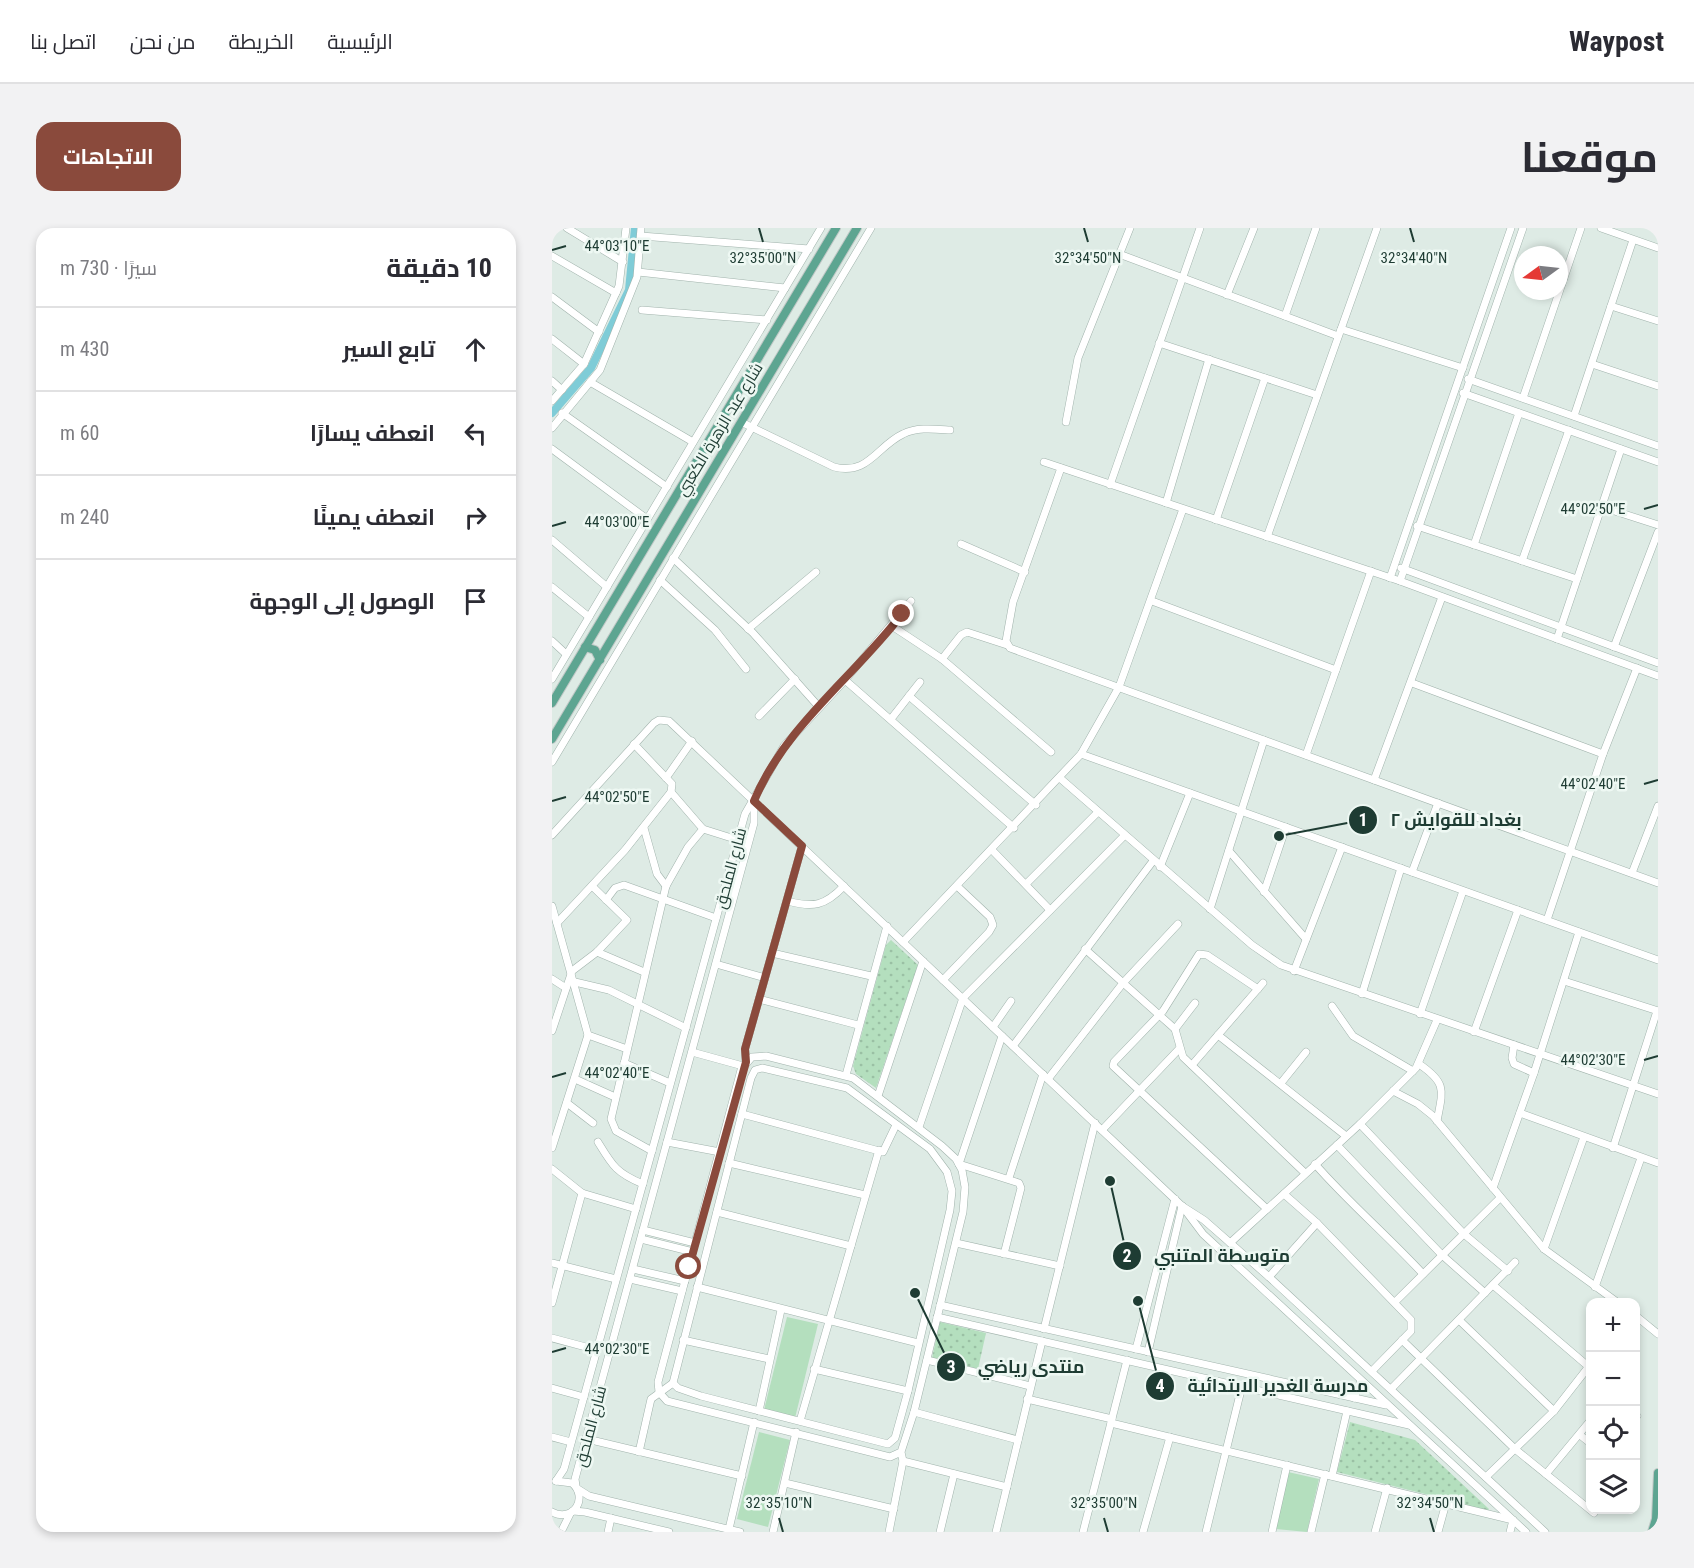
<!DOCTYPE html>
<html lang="ar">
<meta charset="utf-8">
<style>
:root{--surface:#fff;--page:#f2f2f3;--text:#2b2b33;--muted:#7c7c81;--line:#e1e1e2;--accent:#8a4a3c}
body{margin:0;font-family:"Roboto Condensed",Cairo,sans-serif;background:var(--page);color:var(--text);direction:rtl}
.controls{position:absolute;right:18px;bottom:18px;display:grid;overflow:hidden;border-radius:12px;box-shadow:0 3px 9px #0003}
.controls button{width:54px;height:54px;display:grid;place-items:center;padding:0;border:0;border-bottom:2px solid var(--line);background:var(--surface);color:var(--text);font:30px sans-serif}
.compass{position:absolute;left:962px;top:18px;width:54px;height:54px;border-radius:50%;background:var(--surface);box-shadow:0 3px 9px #0003;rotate:255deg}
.stop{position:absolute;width:18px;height:18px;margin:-14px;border:4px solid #8a4a3c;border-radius:50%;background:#fff}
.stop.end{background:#8a4a3c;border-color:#fff;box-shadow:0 2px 6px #0008}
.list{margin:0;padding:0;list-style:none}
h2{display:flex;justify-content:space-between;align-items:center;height:78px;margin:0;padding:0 24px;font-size:26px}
h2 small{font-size:20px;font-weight:400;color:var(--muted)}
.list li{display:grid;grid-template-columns:39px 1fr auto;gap:18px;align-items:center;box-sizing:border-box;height:84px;padding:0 24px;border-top:2px solid var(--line)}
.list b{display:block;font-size:22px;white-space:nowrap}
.list em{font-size:20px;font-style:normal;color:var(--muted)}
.icon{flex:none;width:33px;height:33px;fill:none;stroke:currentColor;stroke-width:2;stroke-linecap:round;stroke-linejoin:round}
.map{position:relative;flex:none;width:1106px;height:1304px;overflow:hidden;direction:ltr;border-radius:18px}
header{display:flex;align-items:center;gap:36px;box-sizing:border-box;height:84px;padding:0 30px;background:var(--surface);border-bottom:2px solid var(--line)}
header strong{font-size:28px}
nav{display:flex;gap:33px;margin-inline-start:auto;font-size:21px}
.intro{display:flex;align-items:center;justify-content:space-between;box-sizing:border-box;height:144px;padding:0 36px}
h1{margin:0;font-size:42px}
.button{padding:15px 27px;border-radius:18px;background:var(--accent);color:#fff;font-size:21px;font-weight:700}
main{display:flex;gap:36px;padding:0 36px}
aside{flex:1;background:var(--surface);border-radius:18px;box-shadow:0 3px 9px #0003}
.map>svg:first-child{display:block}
</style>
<header>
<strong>Waypost</strong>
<nav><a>الرئيسية</a><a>الخريطة</a><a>من نحن</a><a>اتصل بنا</a></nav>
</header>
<div class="intro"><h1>موقعنا</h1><a class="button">الاتجاهات</a></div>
<main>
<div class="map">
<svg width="1106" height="1304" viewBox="0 0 1106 1304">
<defs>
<pattern id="grass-dots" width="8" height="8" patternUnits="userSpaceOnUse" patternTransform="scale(1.5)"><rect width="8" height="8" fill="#b4dfbe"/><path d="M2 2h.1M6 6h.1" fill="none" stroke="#9ac0a4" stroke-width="1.8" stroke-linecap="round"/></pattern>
</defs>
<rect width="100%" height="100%" fill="#deebe5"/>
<!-- grass -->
<g fill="url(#grass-dots)">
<polygon points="339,712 366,737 324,860 304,846 301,838 334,717"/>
<polygon points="388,1094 434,1105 426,1141 380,1130"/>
<polygon points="798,1194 863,1212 937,1281 934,1285 905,1274 785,1244"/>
</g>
<!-- park -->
<g fill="#b4dfbe">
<polygon points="235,1089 266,1096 243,1190 212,1182"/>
<polygon points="207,1204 238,1212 216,1299 185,1291"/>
<polygon points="736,1244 767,1251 755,1304 724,1301"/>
</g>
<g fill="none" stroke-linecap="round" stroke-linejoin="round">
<!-- canal -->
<polyline stroke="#7fccd7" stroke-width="8" points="0,185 39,140 77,62 83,0"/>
<defs>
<g id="minor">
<polyline points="15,0 71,34"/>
<polyline points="1049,0 1106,20"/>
<polyline points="89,8 257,21"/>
<polyline points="567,26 786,108"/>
<polyline points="0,28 64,65"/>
<polyline points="86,44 233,60"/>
<polyline points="675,67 702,0"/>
<polyline points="0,69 47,104"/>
<polyline points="1059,78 1106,93"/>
<polyline points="90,82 215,92"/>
<polyline points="733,88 764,0"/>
<polyline points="789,101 911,140"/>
<polyline points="0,111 32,136"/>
<polyline points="607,115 765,167"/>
<polyline points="1040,136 1106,158"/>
<polyline points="916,151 1106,218"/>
<polyline points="0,153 10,162"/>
<polyline points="38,154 141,214"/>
<polyline points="911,165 1106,234"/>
<polyline points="971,170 1029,0"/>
<polyline points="0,173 32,136 67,58 74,0"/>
<polyline points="10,185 115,259"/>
<polyline points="1022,188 1081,12"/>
<path d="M189,194l93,45c34,9 43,-21 69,-33 14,-7 31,-5 47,-4"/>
<polyline points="514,194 526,130 578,0"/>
<polyline points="0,200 48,142 85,49 89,0"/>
<polyline points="0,221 95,291"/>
<polyline points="492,234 848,353 1106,448"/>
<polyline points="509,240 461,374 454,413 458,420 1106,655"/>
<polyline points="558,257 648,0"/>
<polyline points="614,275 657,131"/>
<polyline points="1050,279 1106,297"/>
<polyline points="664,292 713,150"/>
<polyline points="865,298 1025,351"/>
<polyline points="715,309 825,0"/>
<polyline points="0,312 55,359"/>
<polyline points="409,316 473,344"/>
<polyline points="922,317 967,185"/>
<polyline points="121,330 201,405 267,479"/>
<polyline points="970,333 1017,202"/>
<polyline points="849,340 1106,435"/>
<polyline points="838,350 959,0"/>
<polyline points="108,352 163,402 194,441"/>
<polyline points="848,353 971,0"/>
<polyline points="0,359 37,389"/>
<polyline points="600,373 784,442"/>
<polyline points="340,398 390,431 499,524"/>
<polyline points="196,401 264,344"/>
<polyline points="1005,411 1069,221"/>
<polyline points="0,413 14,426"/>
<polyline points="1062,419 1106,304"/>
<polyline points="390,431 409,407 415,404 455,417"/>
<polyline points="0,451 269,0"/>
<polyline points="293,452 462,600"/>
<polyline points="860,455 1051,526"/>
<polyline points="357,468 484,577"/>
<polyline points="207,488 243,451"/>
<polyline points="339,491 368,454"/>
<polyline points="529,526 1106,732"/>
<polyline points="754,527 819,343"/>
<polyline points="0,534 319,0"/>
<polyline points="114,550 140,513"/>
<polyline points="509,551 700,717 729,737 1106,866"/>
<polyline points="822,552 890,369"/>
<polyline points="119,564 151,601 186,612"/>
<polyline points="92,600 105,646 114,658"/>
<polyline points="0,607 102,495 107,492 117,493 630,978 652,992 717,1049 993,1304"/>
<polyline points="440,622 498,682"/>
<polyline points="677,623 754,711"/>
<polyline points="608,639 638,565"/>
<polyline points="860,644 886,575"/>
<polyline points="1080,645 1106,578"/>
<polyline points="474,656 546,584"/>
<polyline points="712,664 734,599"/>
<polyline points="54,672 63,660 72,657 164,690"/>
<path d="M235,673c26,7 38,5 57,-15"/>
<polyline points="0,678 36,807 0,920"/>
<polyline points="658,681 712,512"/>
<polyline points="995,692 1051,526 1085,440"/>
<polyline points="5,695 73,622 119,564 120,556 82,516"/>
<polyline points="351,714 529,526 567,459 631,281"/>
<polyline points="533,721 623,801"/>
<polyline points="45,724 92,744"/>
<polyline points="220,725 319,748"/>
<polyline points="164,736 213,750"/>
<polyline points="742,743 790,619"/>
<polyline points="0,751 14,760"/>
<polyline points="391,752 437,704 441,697 438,689 405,658"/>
<polyline points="1012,753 1106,783"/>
<polyline points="23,754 57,762 134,800"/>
<polyline points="706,761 655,727 647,726 611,783 562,834 561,838 715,981"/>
<polyline points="810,766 849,640"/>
<polyline points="207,771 306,797"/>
<polyline points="643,775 623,801 631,829 753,945"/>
<polyline points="780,778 801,808 861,843"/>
<polyline points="868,786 911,663"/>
<polyline points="441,799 459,773"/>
<polyline points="0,803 20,743 45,724 75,692 40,658"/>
<polyline points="922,804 966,682"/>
<polyline points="36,807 75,821"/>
<polyline points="666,807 794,908"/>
<polyline points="450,808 407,936 467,955 469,960 452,1026"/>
<polyline points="962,817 960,830 962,836 982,845"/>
<polyline points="461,818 601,633"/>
<polyline points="140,824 191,838"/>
<polyline points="194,834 193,821 250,618"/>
<polyline points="72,835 118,855"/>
<path d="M867,836c28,19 24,26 18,57"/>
<polyline points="640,837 711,755"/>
<polygon points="210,840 295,860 378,921 395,944 400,963 398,982 356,1163 343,1210 336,1216 149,1168 126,1160 121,1155 199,850 203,842"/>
<polyline points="294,847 335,698"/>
<polyline points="23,851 63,869"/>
<polyline points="496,851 571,755 626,696"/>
<polyline points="729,855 754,824"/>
<polyline points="841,863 866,876 881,888 992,1021 1065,1074"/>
<polyline points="326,868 371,733"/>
<polyline points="15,875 41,895"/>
<polyline points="968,885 1106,935"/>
<polyline points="190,886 331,924 344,897"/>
<polyline points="808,896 912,1006 956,1043"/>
<polyline points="367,899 411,770 572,608"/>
<polyline points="550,902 627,821"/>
<path d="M46,914c14,23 18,31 45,42"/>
<polyline points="115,914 168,924"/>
<polyline points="785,917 890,1027 933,1065"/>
<polyline points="1061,920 1105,783"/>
<polyline points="100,923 64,903 59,891 114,658 136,619 151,601"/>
<polyline points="177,935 313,967"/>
<path d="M763,936c34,39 73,72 108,110"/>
<polyline points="0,941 30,965 84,981"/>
<polyline points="457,950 491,846"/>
<polyline points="941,960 982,845 1027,704"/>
<polyline points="732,966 765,995 859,1092 859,1103 820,1143"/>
<polyline points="630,978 651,1006 974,1304"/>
<polyline points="165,984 299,1018"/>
<polyline points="91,1002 143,1015"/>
<polyline points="89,1011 141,1024"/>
<polyline points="404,1015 508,1038"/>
<polyline points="678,1015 808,896 864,840 885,792"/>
<polyline points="992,1021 1032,909"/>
<polyline points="0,1035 64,1051"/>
<polyline points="81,1041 133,1053"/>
<polyline points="717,1049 765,995"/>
<polyline points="78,1051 130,1063"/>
<polyline points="941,1057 1037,1139"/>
<polyline points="145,1059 366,1115"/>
<polyline points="1043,1059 1089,930"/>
<polyline points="843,1074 948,970"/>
<polyline points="0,1075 30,965"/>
<polyline points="388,1077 834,1177"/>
<polyline points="1084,1088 1106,1106"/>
<polyline points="385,1089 857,1197"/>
<polyline points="907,1092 1002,1183"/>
<polyline points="492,1101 543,895"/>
<polyline points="0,1110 45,1122"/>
<polyline points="131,1112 217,1131"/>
<polyline points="850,1112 963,1221 1042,1285"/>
<polyline points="584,1121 623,971"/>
<polyline points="596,1124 630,978"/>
<polyline points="375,1132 478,1158"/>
<polyline points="262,1141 356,1163"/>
<polyline points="0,1160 32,1169"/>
<polyline points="839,1161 963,1034"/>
<polyline points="802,1170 809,1153"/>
<polyline points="475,1171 560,1191"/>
<polyline points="207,1183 229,1082"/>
<polyline points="362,1184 466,1212"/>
<polyline points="1084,1187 1085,1188"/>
<polyline points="248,1193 327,922"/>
<polyline points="559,1195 961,1292 958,1304"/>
<polyline points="1028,1207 1038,1215"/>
<polyline points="0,1209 19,1214"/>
<polyline points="35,1211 190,1248"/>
<polyline points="87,1224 99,1171 121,1155"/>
<polyline points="351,1233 455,1259"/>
<polyline points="994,1246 1038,1193"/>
<polyline points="780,1248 795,1183"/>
<polyline points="934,1249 1002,1183 1038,1137"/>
<polyline points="4,1253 12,1241 193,586 232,518 293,452 359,373"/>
<polyline points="233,1255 342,1281"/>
<polyline points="24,1258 23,1251 202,595 202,573"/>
<polyline points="26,1261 37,1268 188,1304"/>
<polyline points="21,1283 33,1284 117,1304"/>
<path d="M0,1284c21,11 37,-14 20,-29l-16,-2"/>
<polyline points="177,1301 202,1194"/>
<polyline points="9,1304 18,1286"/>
<polyline points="56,1304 59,1290"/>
<polyline points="221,1304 244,1204"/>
<polyline points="337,1304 351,1233 349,1224 362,1184 411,984 413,959 410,942 404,931 390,918 301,850 214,828 200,829 189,842 106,1154 107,1164 115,1173 338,1229 349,1224"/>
<polyline points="388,1304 402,1246"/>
<polyline points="444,1304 490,1113"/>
<polyline points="531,1304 575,1132"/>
<polyline points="591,1304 618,1209"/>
<polyline points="654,1304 690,1158"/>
<polyline points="720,1304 735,1237"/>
<polyline points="759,1304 773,1246"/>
<polyline points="823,1304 835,1260"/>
<polyline points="886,1304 894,1275"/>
</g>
<g id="major">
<polyline points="33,419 43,422 48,432"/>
<polyline points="0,475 284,0"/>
<polyline points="0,511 305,0"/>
<polyline points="1100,1304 1104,1291 1106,1245"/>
</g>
</defs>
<!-- minor casing -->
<use href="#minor" stroke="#a1b3ac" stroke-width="8"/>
<!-- major casing -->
<use href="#major" stroke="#c0c8c6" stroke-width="10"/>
<!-- minor -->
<use href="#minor" stroke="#fff" stroke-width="7"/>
<!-- major -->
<use href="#major" stroke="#5da591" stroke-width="8"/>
</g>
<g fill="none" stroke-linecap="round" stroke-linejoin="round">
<!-- route -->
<path stroke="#8a4a3c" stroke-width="8" d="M137,1039l57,-205 -1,-13 57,-203 -48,-45c31,-75 100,-124 148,-187"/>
</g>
<!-- ticks -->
<path fill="none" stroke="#1e3c33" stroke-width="2" d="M207,0l4,14M532,0l4,14M858,0l4,14M0,22l14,-4M1092,281l14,-4M0,298l14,-4M1092,556l14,-4M0,573l14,-4M1092,832l14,-4M0,849l14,-4M0,1124l14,-4M227,1290l4,14M552,1290l4,14M878,1290l4,14"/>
<g text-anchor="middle" stroke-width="5" stroke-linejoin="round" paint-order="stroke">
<!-- street labels -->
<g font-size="16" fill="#1e3c33" stroke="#eef8f3">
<text transform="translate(167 201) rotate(-59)" y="6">شارع عبد الزهرة الكعبي</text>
<text transform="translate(178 640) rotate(-75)" y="6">شارع الملحق</text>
<text transform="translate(38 1198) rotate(-75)" y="6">شارع الملحق</text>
</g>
</g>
<g font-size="15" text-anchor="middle" fill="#1e3c33" stroke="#eef8f3" stroke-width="5" stroke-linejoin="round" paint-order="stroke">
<text x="65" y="23">44°03'10"E</text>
<text x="862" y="35">32°34'40"N</text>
<text x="211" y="35">32°35'00"N</text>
<text x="536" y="35">32°34'50"N</text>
<text x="1041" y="286">44°02'50"E</text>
<text x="65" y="299">44°03'00"E</text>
<text x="1041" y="561">44°02'40"E</text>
<text x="65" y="574">44°02'50"E</text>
<text x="1041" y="837">44°02'30"E</text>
<text x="65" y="850">44°02'40"E</text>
<text x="65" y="1126">44°02'30"E</text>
<text x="227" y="1280">32°35'10"N</text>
<text x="552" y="1280">32°35'00"N</text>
<text x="878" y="1280">32°34'50"N</text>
</g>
<!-- callouts -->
<path fill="none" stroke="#1e3c33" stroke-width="2" d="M727 608L811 592M558 953L575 1028M363 1065L399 1139M586 1073L608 1158"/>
<g fill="#1e3c33" stroke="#eef8f3" stroke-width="2">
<circle cx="727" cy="608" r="6"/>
<circle cx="558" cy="953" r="6"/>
<circle cx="363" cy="1065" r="6"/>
<circle cx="586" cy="1073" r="6"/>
<circle cx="811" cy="592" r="15"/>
<circle cx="575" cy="1028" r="15"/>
<circle cx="399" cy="1139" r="15"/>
<circle cx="608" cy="1158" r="15"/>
</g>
<g font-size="18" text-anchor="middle" font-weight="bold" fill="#fff">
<text x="811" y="598">1</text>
<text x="575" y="1034">2</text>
<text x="399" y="1145">3</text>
<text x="608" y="1164">4</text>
</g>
<g font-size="18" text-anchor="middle" font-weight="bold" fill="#1e3c33" stroke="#eef8f3" stroke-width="5" stroke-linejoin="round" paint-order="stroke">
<text x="904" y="598">بغداد للقوايش ٢</text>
<text x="670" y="1034">متوسطة المتنبي</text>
<text x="479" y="1145">منتدى رياضي</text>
<text x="726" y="1164">مدرسة الغدير الابتدائية</text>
</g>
</svg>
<div class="controls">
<button>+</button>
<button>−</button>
<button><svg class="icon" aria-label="locate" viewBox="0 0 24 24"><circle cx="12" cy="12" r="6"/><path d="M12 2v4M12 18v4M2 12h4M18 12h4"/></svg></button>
<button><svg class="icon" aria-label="layers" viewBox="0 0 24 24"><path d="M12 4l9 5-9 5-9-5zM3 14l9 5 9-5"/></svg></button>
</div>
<svg class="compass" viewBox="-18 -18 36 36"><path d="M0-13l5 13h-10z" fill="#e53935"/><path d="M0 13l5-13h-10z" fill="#7c7c81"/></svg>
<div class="stop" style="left:137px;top:1039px"></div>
<div class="stop end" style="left:350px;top:386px"></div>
</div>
<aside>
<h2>10 دقيقة<small>سيرًا · 730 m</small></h2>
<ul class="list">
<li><svg class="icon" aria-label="ahead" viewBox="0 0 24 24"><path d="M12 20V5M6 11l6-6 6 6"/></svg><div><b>تابع السير</b></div><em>430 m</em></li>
<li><svg class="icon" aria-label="left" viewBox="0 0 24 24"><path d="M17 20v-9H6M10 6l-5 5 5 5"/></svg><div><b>انعطف يسارًا</b></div><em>60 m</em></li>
<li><svg class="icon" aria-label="right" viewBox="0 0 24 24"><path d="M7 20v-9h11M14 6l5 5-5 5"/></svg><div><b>انعطف يمينًا</b></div><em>240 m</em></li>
<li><svg class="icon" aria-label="arrive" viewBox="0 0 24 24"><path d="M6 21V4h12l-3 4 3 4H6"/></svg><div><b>الوصول إلى الوجهة</b></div></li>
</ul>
</aside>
</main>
